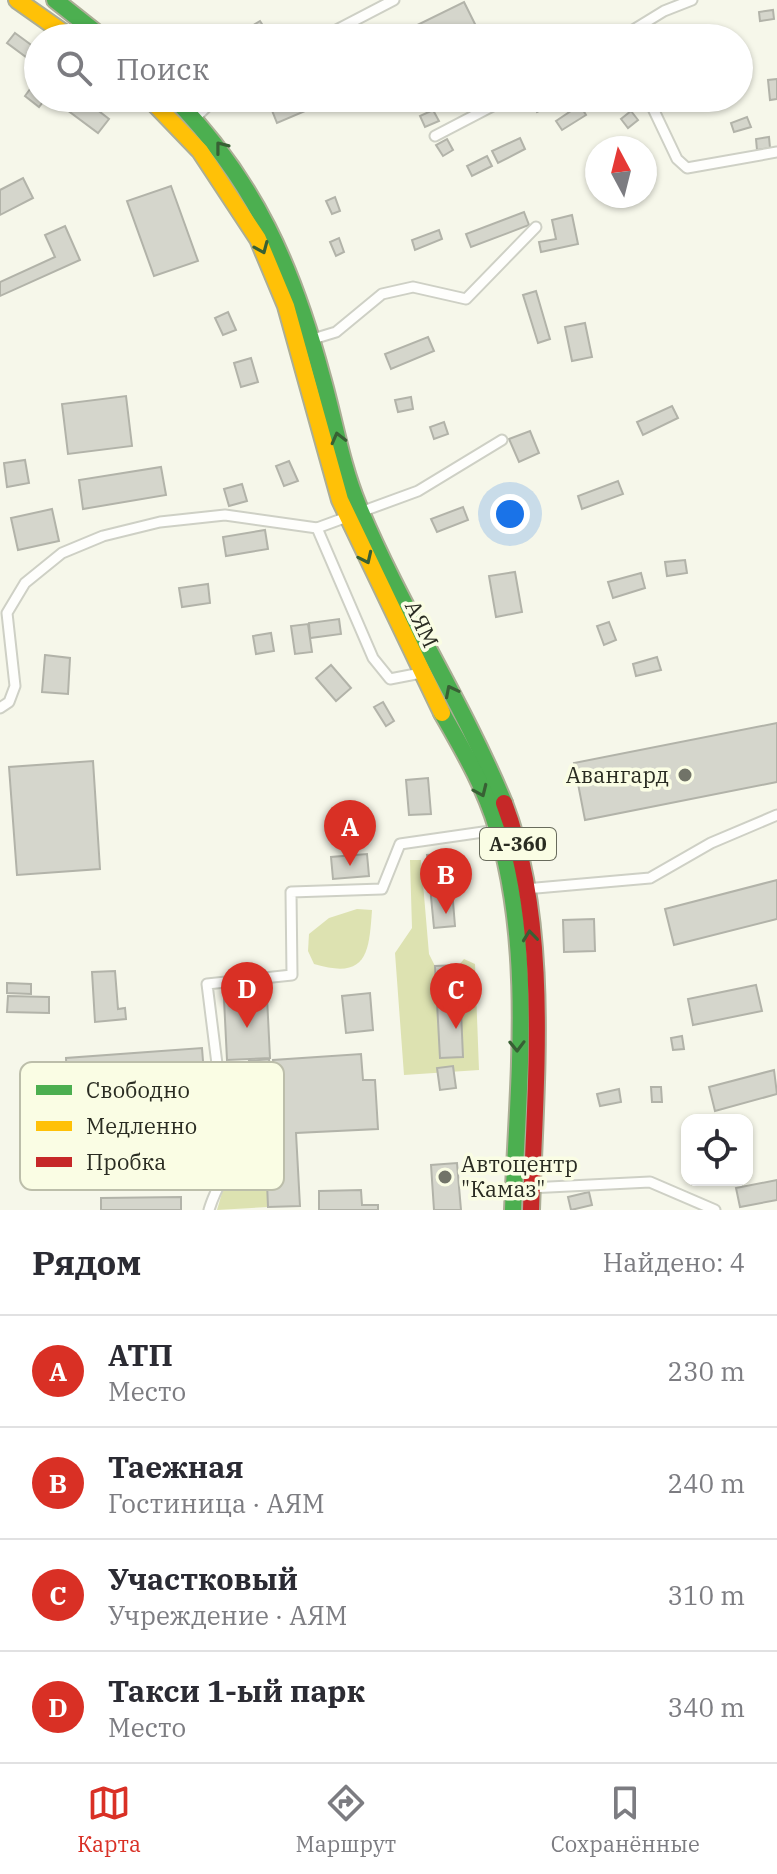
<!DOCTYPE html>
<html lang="ru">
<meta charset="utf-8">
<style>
:root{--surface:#fff;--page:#f7f7f7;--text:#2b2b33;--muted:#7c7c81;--line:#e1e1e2;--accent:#d93025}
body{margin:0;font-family:"IBM Plex Serif",serif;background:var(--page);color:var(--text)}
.controls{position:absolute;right:24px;bottom:24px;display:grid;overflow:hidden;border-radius:16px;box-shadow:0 2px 6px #0004}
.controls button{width:72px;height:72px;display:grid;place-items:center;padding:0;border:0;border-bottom:2px solid var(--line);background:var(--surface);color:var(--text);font:40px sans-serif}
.compass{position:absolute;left:585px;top:136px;width:72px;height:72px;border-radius:50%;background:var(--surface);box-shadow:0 2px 6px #0004;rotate:353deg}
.you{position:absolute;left:510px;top:514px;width:28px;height:28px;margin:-20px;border:6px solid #fff;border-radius:50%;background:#1a73e8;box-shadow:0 0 0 12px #1a73e833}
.badge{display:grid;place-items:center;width:52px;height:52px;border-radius:50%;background:var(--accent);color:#fff;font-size:26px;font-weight:700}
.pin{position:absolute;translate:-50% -66px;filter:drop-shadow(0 2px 4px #0008)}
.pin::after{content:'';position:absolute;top:42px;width:28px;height:24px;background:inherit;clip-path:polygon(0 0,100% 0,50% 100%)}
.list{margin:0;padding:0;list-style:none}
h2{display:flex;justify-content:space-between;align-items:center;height:104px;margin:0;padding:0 32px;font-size:34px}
h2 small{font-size:26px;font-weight:400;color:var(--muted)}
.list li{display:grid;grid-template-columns:52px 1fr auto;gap:24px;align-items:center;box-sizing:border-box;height:112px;padding:0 32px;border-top:2px solid var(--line)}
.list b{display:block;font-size:30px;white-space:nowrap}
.list p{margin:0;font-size:26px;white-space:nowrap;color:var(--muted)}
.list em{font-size:26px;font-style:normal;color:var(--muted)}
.icon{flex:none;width:44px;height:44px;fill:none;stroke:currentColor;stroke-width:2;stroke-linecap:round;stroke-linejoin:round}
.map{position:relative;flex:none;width:777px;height:1210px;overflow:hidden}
.search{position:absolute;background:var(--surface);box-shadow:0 2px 6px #0004;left:24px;right:24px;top:24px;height:88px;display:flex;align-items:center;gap:20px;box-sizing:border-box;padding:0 28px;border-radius:44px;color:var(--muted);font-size:30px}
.sheet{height:552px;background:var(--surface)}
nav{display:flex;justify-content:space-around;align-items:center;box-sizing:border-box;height:112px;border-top:2px solid var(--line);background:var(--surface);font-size:22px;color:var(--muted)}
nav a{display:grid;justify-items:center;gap:4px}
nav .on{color:var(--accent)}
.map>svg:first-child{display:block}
</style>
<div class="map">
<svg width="777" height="1210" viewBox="0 0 777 1210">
<rect width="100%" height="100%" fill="#f6f7ea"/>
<!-- forest -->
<g fill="#dde2b1">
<polygon points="410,860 421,860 429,954 435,966 440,1057 463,1056 459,965 464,959 475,964 479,1070 404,1075 395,953 412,928"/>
<path d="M357,909l15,1c-3,43 -5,70 -58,54l-6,-13 1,-17 20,-16z"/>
<polygon points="274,1080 277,1135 270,1136 273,1183 267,1184 268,1207 217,1210 224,1186 267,1100 266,1081"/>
</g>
<!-- building -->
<g fill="#d5d6cc" stroke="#b2b3a9" stroke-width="2">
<polygon points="464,2 479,32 467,38 406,38 403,32"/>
<polygon points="773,10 774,19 760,21 759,12"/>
<polygon points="260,21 269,35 238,38 236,36"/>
<polygon points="15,33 34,47 26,57 7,43"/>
<polygon points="38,78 38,98 46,98 39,107 25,96"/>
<polygon points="777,79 777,99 770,100 768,80"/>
<polygon points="51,98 82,98 109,119 98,133"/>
<polygon points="267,98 322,98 324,103 277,123"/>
<polygon points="536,98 543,98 547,107 537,112 531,101"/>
<polygon points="580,105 586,115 562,130 556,121"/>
<polygon points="433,110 439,121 425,127 420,116"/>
<polygon points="631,111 638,120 628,128 621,119"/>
<polygon points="747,117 751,127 734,132 731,123"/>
<polygon points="769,137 770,148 757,150 756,139"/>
<polygon points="520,138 525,149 498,163 492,151"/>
<polygon points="447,139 453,150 443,156 436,145"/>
<polygon points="487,156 492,166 472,176 467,166"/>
<polygon points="23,178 33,198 0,215 0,190"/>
<polygon points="171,186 198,261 154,276 127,201"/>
<polygon points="335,197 340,211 332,214 326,201"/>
<polygon points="524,212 529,225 471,247 466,234"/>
<polygon points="572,215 578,244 541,252 539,242 556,239 552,220"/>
<polygon points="65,226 80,260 0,296 0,282 55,257 45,235"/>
<polygon points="439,230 442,239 415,250 412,240"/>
<polygon points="339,238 344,252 336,256 330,242"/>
<polygon points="536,291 550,339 538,343 523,295"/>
<polygon points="228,312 236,330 223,335 215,318"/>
<polygon points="585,323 592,357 572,361 565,327"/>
<polygon points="428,337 434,351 391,369 385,354"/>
<polygon points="251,358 258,382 241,387 234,363"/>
<polygon points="126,396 132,446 68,454 62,404"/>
<polygon points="411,397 413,409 398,412 395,400"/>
<polygon points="672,406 678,418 643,435 637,422"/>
<polygon points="444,422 448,434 434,439 430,427"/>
<polygon points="530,431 539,453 519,462 509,439"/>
<polygon points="25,460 29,483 7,487 4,463"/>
<polygon points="289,461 298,481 284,486 276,466"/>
<polygon points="161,467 166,495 83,509 79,480"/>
<polygon points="618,481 623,494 582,509 578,496"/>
<polygon points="242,484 247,501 229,506 224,489"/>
<polygon points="463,507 468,520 437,532 431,519"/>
<polygon points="52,509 59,541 18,550 11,518"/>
<polygon points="265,530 268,549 226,556 223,537"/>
<polygon points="685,560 687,573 667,576 665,562"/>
<polygon points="515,572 522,612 496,617 489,576"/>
<polygon points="641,573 645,588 613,598 608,582"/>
<polygon points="208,584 210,603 182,607 179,588"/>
<polygon points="339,619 341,634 310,638 309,623"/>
<polygon points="609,622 616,640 604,645 597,626"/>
<polygon points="308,624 312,652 295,654 291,626"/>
<polygon points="271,633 274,651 256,654 253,636"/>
<polygon points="45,655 70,658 68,694 42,692"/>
<polygon points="657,657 661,670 636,676 633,664"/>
<polygon points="331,665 351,688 336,701 316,678"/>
<polygon points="383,702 394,721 386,726 374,707"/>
<polygon points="777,723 777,782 585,820 574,763"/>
<polygon points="93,761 100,869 17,875 9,767"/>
<polygon points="428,778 431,814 409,815 406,780"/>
<polygon points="449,853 455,926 434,928 427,855"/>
<polygon points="367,854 369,876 333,879 331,857"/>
<polygon points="777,880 777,919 674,945 665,909"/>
<polygon points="594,919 595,951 564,952 563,920"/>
<polygon points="459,965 463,1057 440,1058 435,966"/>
<polygon points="115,971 118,1009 125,1008 126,1019 95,1022 92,972"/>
<polygon points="7,983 31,984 31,994 7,993"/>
<polygon points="756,985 762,1011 693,1025 688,999"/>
<polygon points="370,993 373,1030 346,1033 342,996"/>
<polygon points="8,996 49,997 49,1013 7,1012"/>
<polygon points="267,997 270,1058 227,1060 224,999"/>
<polygon points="682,1036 684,1049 673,1050 671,1038"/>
<polygon points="202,1048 204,1074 67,1084 66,1058"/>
<polygon points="361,1054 363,1080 375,1080 378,1129 296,1133 300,1206 268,1207 267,1183 273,1183 270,1136 277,1135 273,1060"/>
<polygon points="269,1059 271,1080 252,1082 249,1061"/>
<polygon points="453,1066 456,1088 440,1090 437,1068"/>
<polygon points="774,1070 777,1094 715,1111 709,1087"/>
<polygon points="651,1087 661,1087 662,1102 652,1102"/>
<polygon points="619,1089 621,1102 600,1106 597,1094"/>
<polygon points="457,1163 461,1210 434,1210 431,1165"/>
<polygon points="777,1180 777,1200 740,1207 736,1188"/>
<polygon points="361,1190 362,1205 378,1205 378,1210 319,1210 319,1191"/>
<polygon points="589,1192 592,1205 571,1210 568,1197"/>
<polygon points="181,1197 181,1210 101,1210 101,1198"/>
</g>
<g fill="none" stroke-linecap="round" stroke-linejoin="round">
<defs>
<g id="street">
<polyline points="321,38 394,0"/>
<polyline points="620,38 664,11 692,0"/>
<polyline points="648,98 677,159 687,168 777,152"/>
<polyline points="195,118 216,98"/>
<polyline points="435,136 508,98"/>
<polyline points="313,339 336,332 382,294 413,287 466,299 536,227"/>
<polyline points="317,528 373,658 390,679 421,673"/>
<polyline points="0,708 9,702 15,686 7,613 25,583 62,553 103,536 160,522 225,515 317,528 418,491 502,440"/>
<polyline points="525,889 650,878 711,843 777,815"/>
<polyline points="529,1188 650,1182 715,1210"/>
<path d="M209,1210c9,-33 37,-62 37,-97 0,-10 -6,-22 -9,-31l-19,-10 -11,-88 85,-9 -1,-83 91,-3 18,-45 97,-14"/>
</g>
<g id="fast">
<polyline points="55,0 103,38"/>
<path d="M174,98c81,83 118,168 148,279 12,42 19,87 36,128 42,102 104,196 146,298"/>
<path d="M442,713c21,37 43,74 55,115 37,122 21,257 16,382"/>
</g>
<g id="slow">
<polyline points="17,0 71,38"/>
<polyline points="149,98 200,151 258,239 286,306 340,500 442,713"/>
</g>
<path id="jam" d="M504,803c47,122 31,279 27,407"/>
</defs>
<!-- street casing -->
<use href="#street" stroke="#ced0c5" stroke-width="13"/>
<!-- fast casing -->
<use href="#fast" stroke="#acae96" stroke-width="20"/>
<!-- slow casing -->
<use href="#slow" stroke="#acae96" stroke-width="20"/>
<!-- jam casing -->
<use href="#jam" stroke="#acae96" stroke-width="20"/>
<!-- street -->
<use href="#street" stroke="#fefefc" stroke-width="9"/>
<!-- fast -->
<use href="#fast" stroke="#4caf50" stroke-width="16"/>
<!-- slow -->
<use href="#slow" stroke="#ffc107" stroke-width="16"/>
<!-- jam -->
<use href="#jam" stroke="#c62828" stroke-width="16"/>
</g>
<!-- one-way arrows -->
<defs><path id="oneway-chevron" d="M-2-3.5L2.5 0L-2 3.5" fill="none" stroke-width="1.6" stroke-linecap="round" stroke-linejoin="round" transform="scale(2)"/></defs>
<g stroke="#386034">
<use href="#oneway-chevron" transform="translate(221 147) rotate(-128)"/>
<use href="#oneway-chevron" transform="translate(262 248) rotate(67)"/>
<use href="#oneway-chevron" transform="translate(338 438) rotate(-104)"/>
<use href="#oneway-chevron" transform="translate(366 558) rotate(65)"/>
<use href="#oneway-chevron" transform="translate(451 691) rotate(-117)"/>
<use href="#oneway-chevron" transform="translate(481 791) rotate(66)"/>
<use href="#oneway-chevron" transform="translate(530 936) rotate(-96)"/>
<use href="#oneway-chevron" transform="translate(517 1046) rotate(89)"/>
</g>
<!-- markers -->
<g fill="#717368" stroke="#fafde4" stroke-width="3">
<circle cx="685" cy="775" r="8"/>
<circle cx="445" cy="1177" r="8"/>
</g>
<g text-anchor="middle" stroke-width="7" stroke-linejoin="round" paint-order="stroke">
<!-- shield labels -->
<rect fill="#fafde4" stroke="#686b5c" stroke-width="2" x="480" y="828" width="76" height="32" rx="6"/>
<g font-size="20" font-weight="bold" fill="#2a2c22">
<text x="518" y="851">А-360</text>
</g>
<!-- street labels -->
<g font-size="22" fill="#2a2c22" stroke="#fafde4">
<text transform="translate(422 624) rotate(65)" y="8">АЯМ</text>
</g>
<!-- poi labels -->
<g font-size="22" fill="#2a2c22" stroke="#fafde4" text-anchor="end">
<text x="669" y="783">Авангард</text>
<text x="461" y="1172" text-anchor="start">Автоцентр<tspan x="461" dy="25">"Камаз"</tspan></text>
</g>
</g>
<!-- legend -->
<rect x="20" y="1062" width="264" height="128" rx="12" fill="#fafde4" stroke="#bcbeaa" stroke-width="2"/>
<rect x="36" y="1085" width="36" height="10" fill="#4caf50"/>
<rect x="36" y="1121" width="36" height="10" fill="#ffc107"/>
<rect x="36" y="1157" width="36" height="10" fill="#c62828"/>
<g font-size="22" fill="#2a2c22">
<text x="86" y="1098">Свободно</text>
<text x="86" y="1134">Медленно</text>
<text x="86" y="1170">Пробка</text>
</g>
</svg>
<div class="controls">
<button><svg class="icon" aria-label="locate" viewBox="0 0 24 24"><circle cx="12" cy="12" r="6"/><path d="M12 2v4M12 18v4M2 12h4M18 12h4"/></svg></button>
</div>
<svg class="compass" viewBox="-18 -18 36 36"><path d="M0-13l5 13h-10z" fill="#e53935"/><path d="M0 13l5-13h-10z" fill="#7c7c81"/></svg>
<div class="you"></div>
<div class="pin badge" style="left:350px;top:866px">A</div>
<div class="pin badge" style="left:446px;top:914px">B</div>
<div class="pin badge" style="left:456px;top:1029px">C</div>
<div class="pin badge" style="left:247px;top:1028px">D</div>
<div class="search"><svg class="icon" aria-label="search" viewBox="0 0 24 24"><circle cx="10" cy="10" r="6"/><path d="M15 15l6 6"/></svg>Поиск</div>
</div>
<section class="sheet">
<h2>Рядом<small>Найдено: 4</small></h2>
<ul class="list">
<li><span class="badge">A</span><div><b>АТП</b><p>Место</p></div><em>230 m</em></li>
<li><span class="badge">B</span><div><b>Таежная</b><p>Гостиница · АЯМ</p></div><em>240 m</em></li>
<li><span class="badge">C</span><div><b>Участковый</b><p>Учреждение · АЯМ</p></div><em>310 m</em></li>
<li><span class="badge">D</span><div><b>Такси 1-ый парк</b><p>Место</p></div><em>340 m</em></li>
</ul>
</section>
<nav>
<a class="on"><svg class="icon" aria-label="map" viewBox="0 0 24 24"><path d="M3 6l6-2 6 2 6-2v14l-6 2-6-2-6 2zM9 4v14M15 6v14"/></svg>Карта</a>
<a><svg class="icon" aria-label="directions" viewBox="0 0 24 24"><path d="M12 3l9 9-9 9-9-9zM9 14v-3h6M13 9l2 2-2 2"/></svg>Маршрут</a>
<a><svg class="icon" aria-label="saved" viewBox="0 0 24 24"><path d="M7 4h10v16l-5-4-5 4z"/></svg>Сохранённые</a>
</nav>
